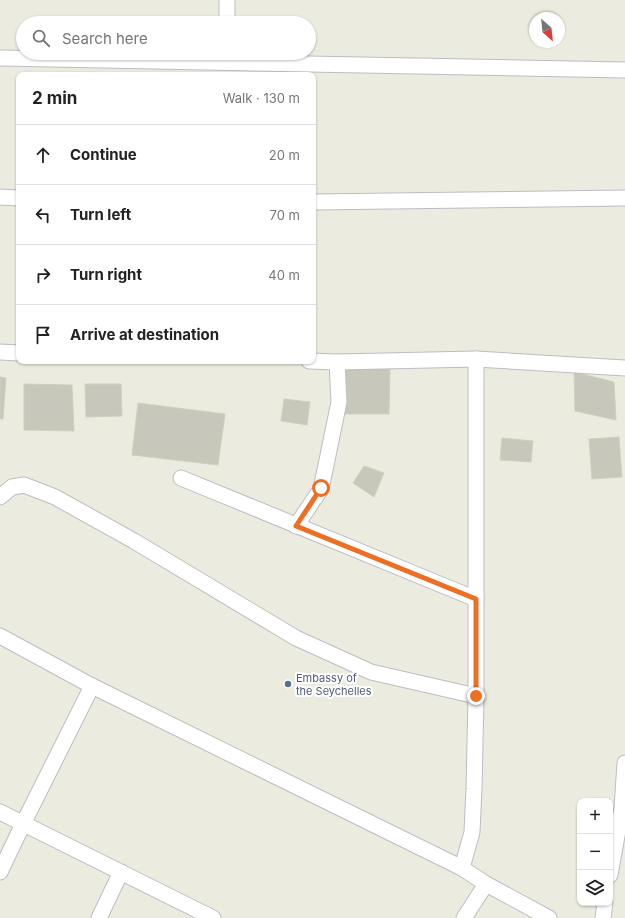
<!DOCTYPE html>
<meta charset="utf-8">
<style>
:root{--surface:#fff;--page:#f6f6f6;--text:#222;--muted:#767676;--line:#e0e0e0}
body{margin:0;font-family:Inter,sans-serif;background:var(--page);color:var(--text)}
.controls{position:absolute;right:12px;bottom:12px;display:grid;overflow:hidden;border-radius:8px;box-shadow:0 1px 3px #0004}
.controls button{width:36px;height:36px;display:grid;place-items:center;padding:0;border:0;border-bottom:1px solid var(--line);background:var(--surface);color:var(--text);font:20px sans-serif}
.compass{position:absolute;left:529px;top:12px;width:36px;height:36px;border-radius:50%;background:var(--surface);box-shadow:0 1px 3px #0004;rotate:153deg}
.stop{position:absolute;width:12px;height:12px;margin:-9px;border:3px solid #ee6e23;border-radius:50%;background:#fff}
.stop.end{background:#ee6e23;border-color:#fff;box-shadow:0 1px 4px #0008}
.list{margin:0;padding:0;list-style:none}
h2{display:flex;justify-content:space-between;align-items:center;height:52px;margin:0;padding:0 16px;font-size:17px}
h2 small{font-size:13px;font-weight:400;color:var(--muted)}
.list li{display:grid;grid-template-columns:26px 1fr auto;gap:12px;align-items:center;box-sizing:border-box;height:60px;padding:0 16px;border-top:1px solid var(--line)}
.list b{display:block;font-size:15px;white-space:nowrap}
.list em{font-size:13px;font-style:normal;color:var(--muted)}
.icon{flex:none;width:22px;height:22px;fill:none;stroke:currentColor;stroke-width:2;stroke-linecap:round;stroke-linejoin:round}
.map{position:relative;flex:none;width:625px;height:918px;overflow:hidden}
.search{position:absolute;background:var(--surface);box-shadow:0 1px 3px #0004;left:16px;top:16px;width:300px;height:44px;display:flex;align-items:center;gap:10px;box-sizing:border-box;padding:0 14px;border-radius:22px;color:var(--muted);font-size:15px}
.panel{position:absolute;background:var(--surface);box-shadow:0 1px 3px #0004;left:16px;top:72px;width:300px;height:292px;border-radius:8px}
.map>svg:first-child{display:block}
</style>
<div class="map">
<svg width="625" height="918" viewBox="0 0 625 918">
<rect width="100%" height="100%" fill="#ebecdf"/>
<!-- building -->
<g fill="#c7c7bc" stroke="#d1d0be">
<polygon points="344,369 390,369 389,414 343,414"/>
<polygon points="574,372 614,382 616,420 575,411"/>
<polygon points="0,377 6,378 3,419 0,419"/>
<polygon points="24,384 72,385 74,431 24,430"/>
<polygon points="85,384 121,384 122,416 86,417"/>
<polygon points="284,399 310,402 307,425 281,421"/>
<polygon points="138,403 225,414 218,465 132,455"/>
<polygon points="619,437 622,477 592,479 589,439"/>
<polygon points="502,438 533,441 531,462 500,460"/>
<polygon points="364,466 384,473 374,497 353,483"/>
</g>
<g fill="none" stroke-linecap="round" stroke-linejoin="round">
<defs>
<g id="minor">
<polyline points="227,0 227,23"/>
<polyline points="0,58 625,70"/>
<polyline points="0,197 19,198"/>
<polyline points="313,202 625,198"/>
<polyline points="0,352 19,353"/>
<polyline points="309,361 337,362 476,359 625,368"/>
<polyline points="181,478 476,599"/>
<polyline points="0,497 12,487 24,485 55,497 134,541 296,638 371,672 476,696"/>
<polyline points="296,526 321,489 339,402 337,362"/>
<polyline points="0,636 92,686 462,868 486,884 549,918"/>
<polyline points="0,812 213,918"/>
<polyline points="462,868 472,832 474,789 476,696 476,359"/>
<polyline points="0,872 23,824 92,686"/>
<polyline points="610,875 622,808 625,763"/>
<polyline points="99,918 121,872"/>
<polyline points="464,918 486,884"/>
<polyline points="603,918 605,903"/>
</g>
</defs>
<!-- minor casing -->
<use href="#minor" stroke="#bcbdc4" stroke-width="17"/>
<!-- minor -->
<use href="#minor" stroke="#fff" stroke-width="15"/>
</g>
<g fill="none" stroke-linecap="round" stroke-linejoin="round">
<!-- route -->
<polyline stroke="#ee6e23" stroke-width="5" points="321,488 296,526 476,599 476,696"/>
</g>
<!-- markers -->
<circle fill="#5c6f8a" stroke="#fff" stroke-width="1.5" cx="288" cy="684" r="4"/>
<g text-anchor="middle" stroke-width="4" stroke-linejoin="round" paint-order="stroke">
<!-- service labels -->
<g font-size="11" fill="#4e5e75" stroke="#fff" text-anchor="start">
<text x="296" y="682">Embassy of<tspan x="296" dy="13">the Seychelles</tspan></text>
</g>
</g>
</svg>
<div class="controls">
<button>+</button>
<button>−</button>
<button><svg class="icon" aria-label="layers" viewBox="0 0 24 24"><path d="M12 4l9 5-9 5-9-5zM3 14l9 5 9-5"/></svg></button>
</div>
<svg class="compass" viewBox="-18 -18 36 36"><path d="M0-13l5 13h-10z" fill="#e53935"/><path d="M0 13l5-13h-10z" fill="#767676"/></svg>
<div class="stop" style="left:321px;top:488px"></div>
<div class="stop end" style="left:476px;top:696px"></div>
<div class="search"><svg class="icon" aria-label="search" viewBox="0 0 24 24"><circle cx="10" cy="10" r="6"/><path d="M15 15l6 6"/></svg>Search here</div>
<section class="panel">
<h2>2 min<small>Walk · 130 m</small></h2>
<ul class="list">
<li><svg class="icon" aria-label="ahead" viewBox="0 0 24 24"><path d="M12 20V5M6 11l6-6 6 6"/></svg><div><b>Continue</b></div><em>20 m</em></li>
<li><svg class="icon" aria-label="left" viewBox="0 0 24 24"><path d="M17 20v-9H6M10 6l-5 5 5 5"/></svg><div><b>Turn left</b></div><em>70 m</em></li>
<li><svg class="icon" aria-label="right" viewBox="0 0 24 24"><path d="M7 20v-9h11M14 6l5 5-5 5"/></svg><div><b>Turn right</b></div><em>40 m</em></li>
<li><svg class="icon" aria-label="arrive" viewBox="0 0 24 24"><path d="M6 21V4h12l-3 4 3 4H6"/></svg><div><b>Arrive at destination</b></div></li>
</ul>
</section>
</div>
